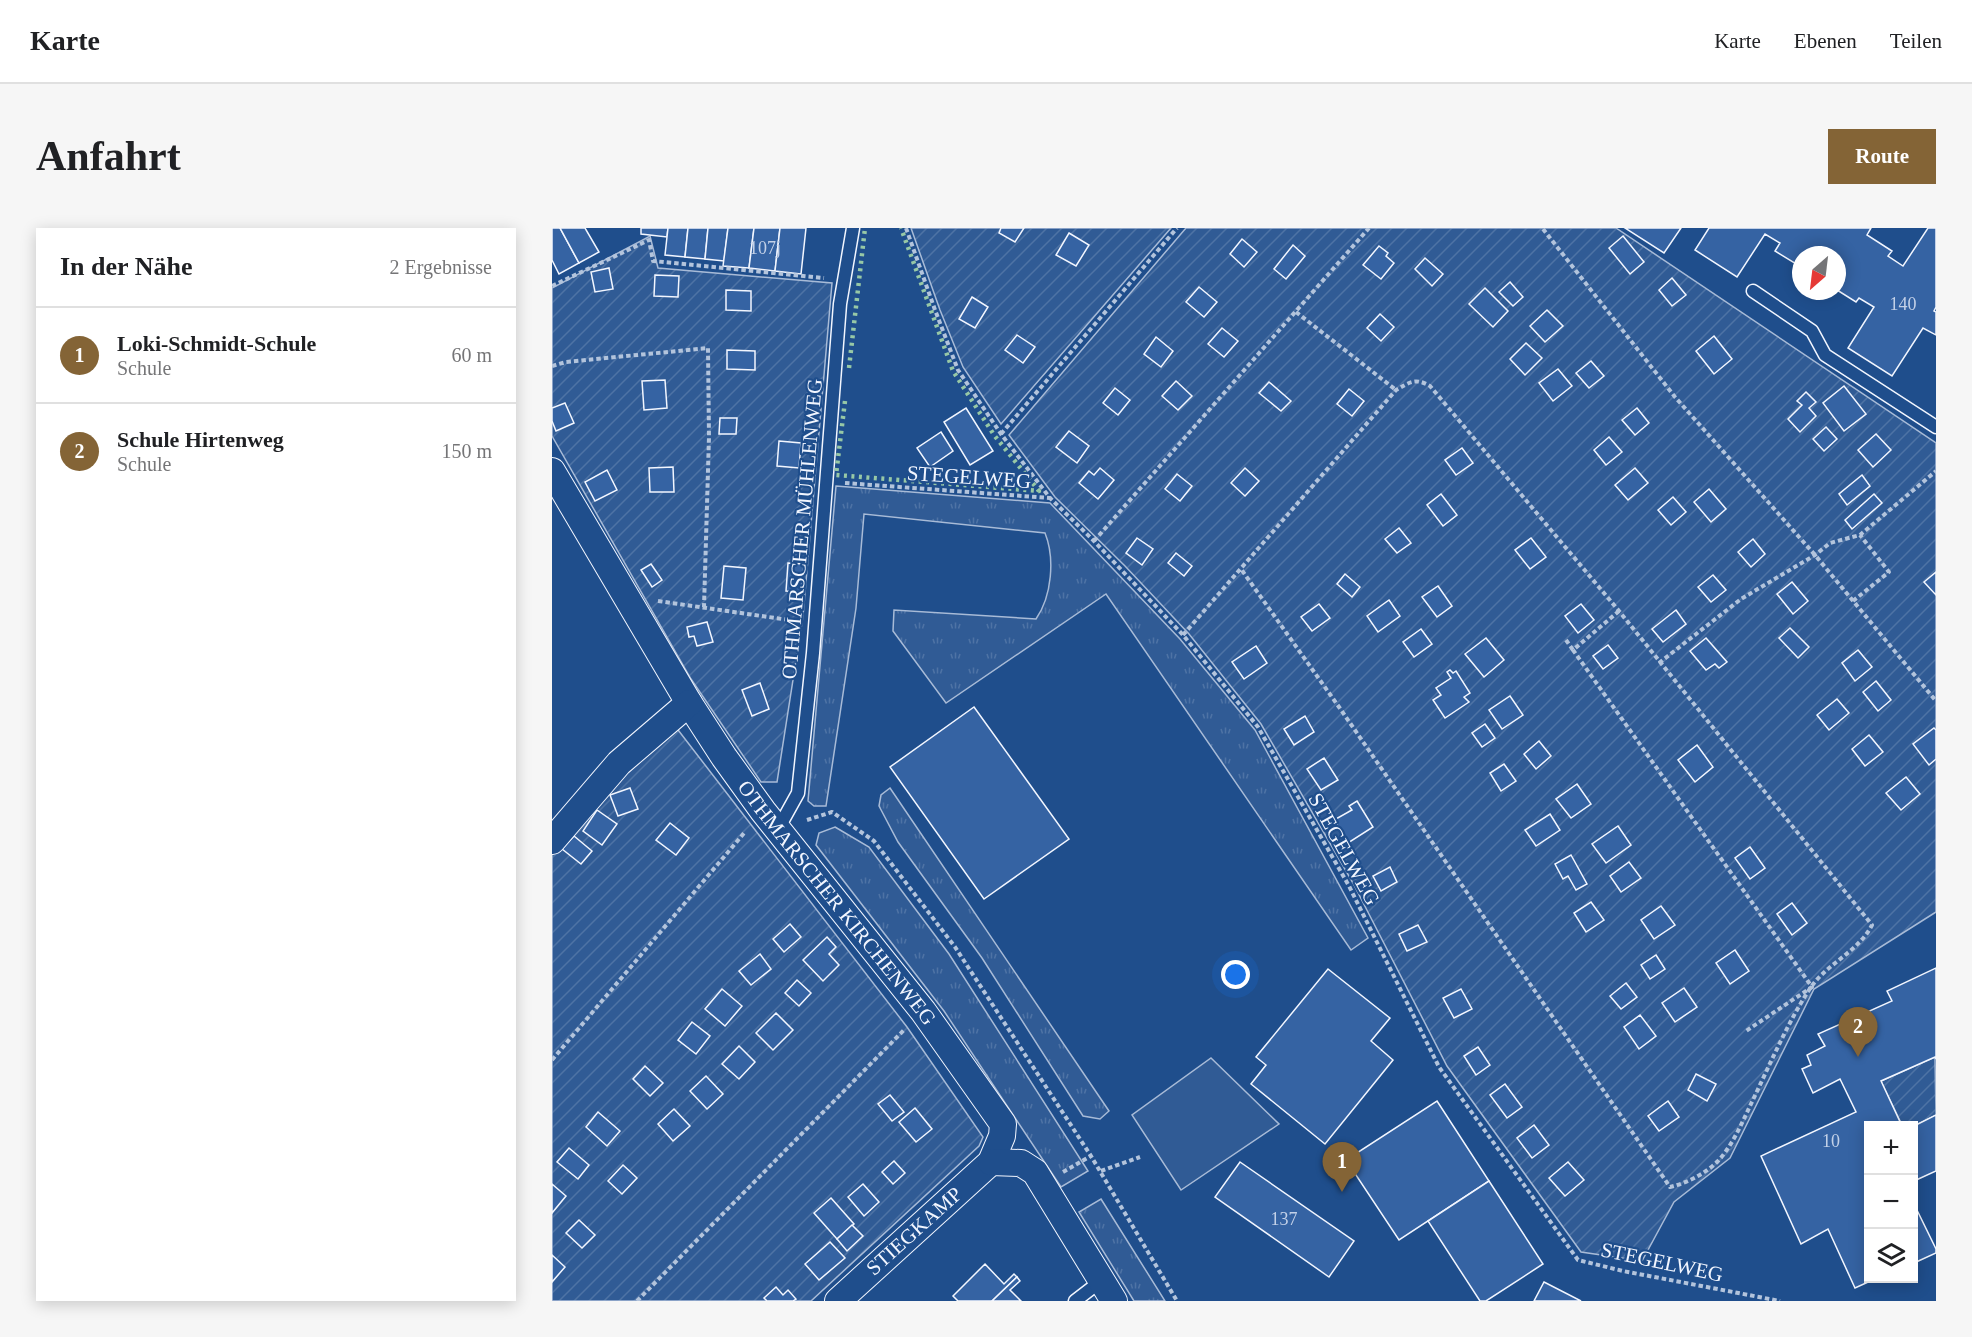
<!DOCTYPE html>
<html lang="de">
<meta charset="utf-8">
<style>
:root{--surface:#fff;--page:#f6f6f6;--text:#202124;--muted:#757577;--line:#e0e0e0;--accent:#846436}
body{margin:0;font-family:Georgia,serif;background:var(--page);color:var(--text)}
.controls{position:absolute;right:18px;bottom:18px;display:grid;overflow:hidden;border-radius:0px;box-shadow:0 3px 15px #0003}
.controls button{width:54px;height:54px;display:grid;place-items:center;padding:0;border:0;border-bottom:2px solid var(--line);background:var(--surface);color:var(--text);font:30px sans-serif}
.compass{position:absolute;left:1240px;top:18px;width:54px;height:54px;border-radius:50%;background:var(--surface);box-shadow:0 3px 15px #0003;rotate:208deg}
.you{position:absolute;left:684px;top:747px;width:21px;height:21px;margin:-15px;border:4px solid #fff;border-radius:50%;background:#1a73e8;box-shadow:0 0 0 9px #1a73e833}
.badge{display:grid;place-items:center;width:39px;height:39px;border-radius:50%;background:var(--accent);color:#fff;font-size:20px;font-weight:700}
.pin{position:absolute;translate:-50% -50px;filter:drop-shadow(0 2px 3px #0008)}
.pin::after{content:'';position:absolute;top:32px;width:21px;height:18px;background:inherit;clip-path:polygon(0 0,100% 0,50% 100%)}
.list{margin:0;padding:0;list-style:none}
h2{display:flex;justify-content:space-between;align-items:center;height:78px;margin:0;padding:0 24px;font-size:26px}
h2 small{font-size:20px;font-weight:400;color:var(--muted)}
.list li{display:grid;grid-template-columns:39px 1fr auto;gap:18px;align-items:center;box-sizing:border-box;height:96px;padding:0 24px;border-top:2px solid var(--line)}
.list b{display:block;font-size:22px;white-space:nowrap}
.list p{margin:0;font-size:20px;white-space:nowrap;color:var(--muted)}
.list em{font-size:20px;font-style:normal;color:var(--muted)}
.icon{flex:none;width:33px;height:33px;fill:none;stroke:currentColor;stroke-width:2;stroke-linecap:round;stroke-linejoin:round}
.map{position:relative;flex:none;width:1384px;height:1073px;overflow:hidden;border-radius:0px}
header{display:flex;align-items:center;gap:36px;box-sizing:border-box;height:84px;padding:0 30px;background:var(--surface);border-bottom:2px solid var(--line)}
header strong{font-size:28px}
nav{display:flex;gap:33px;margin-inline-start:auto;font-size:21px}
.intro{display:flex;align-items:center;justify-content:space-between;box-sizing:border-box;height:144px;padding:0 36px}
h1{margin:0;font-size:42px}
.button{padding:15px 27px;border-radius:0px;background:var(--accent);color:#fff;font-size:21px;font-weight:700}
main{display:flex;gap:36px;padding:0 36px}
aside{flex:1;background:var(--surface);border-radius:0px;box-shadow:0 3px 15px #0003}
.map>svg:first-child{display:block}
</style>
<header>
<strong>Karte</strong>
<nav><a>Karte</a><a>Ebenen</a><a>Teilen</a></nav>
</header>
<div class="intro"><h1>Anfahrt</h1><a class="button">Route</a></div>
<main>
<aside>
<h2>In der Nähe<small>2 Ergebnisse</small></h2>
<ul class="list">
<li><span class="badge">1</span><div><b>Loki-Schmidt-Schule</b><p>Schule</p></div><em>60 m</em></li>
<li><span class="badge">2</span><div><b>Schule Hirtenweg</b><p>Schule</p></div><em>150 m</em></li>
</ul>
</aside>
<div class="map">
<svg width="1384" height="1073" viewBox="0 0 1384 1073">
<defs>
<pattern id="grass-tufts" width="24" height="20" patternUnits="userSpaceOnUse" patternTransform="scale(1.5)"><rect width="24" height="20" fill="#305b95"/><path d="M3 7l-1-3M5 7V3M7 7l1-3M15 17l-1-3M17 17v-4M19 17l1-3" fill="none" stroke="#4e73a5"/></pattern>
<pattern id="garden-furrows" width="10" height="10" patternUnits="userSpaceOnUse" patternTransform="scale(1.5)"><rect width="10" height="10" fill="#305b95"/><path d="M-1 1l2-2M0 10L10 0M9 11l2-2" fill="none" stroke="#4e73a5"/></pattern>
</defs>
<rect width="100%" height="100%" fill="#1f4e8c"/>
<!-- grass -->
<g fill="url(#grass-tufts)" stroke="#a8bbd7" stroke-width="1.5">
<path d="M284,258l214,17 130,136 75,91 113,208 -17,12 -245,-356 -160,109 -53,-72 1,-21 142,9c16,-23 19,-61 9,-86l-181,-19 -8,94 -30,198h-12l-6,-5z"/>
<polygon points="338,560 557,883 548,891 531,888 430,730 346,614 327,578 329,567"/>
<polygon points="283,599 317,619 397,726 536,943 509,959 392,783 264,617 267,605"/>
<polygon points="549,971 613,1073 582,1073 527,984"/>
</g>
<!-- garden -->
<g fill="url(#garden-furrows)" stroke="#a8bbd7" stroke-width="1.5">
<polygon points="359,0 619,0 449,196 411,139 388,82"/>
<polygon points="634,0 1064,0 1384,215 1384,684 1262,761 1178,930 1122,974 1090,1033 1029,1024 895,838 801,655 709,496 637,406 573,338 503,269 457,207"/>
<polygon points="98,8 106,40 280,55 251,388 225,554 209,554 139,451 0,208 0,60"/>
<polygon points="123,498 355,799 431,909 427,918 259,1073 0,1073 0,626 72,540"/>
<polygon points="1383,829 1384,887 1362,898 1350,897 1329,853"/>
</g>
<!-- built -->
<polygon fill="#305b95" stroke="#a8bbd7" stroke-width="1.5" points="659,830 727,896 629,962 580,887"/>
<!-- building -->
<g fill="#3563a3" stroke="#f2f6ff" stroke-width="1.5">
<polygon points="0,0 8,0 27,35 7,46 0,32"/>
<polygon points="8,0 33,0 47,24 27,35"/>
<polygon points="89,0 116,0 115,9 89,6"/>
<polygon points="116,0 136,0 133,29 113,27"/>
<polygon points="136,0 156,0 153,31 133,29"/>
<polygon points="156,0 176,0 172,33 153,31"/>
<polygon points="176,0 202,0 197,40 171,38"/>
<polygon points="202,0 228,0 223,43 197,40"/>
<polygon points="228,0 254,0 249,46 223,43"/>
<polygon points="449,0 472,0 463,14 447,5"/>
<polygon points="1073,0 1129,0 1112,25"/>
<polygon points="1157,0 1319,0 1315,7 1340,23 1336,28 1351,38 1376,0 1384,0 1384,79 1382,83 1384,84 1384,107 1371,100 1340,148 1296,120 1322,79 1307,70 1304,74 1285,62 1285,27 1249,27 1249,39 1223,23 1228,15 1213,6 1185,49 1143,22"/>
<polygon points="517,5 537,17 524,38 504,27"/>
<polygon points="1071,8 1092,34 1078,46 1057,20"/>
<polygon points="690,11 705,24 692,39 678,26"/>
<polygon points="741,17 753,28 734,51 722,41"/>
<polygon points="827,18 836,25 834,28 842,35 829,51 811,37"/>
<polygon points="873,30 891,46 880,58 863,41"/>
<polygon points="57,40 61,61 43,64 39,44"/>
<polygon points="103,47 127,48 126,69 102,68"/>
<polygon points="1120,50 1134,67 1120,78 1107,62"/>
<polygon points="958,54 971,69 961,78 947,64"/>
<polygon points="647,59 665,74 652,89 634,74"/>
<polygon points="933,60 956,83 941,99 917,76"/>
<polygon points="174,62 199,63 199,83 174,82"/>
<polygon points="420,69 436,79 423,100 407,91"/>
<polygon points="995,82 1011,98 993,114 978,98"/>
<polygon points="828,86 842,99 829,113 815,100"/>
<polygon points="670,100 686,113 672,129 656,116"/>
<polygon points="465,107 483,119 471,135 453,122"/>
<polygon points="1162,108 1180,131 1162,146 1144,123"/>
<polygon points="604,109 621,123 609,139 592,126"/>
<polygon points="974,115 990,130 973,147 958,131"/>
<polygon points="175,122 203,123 203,142 175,141"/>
<polygon points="1039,133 1052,148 1037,160 1024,145"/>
<polygon points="1006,141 1020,158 1001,173 987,155"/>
<polygon points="113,152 115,180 92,182 90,153"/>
<polygon points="624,153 640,168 626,182 610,168"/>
<polygon points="717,154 739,173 729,183 707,165"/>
<polygon points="1292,158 1314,186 1292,203 1271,175"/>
<polygon points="563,160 578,172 566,187 551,175"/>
<polygon points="797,161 812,173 800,188 785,176"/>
<polygon points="1254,164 1264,174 1257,180 1264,188 1248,204 1236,191 1250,177 1245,173"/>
<polygon points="13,175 22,195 4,203 0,193 0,180"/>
<polygon points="414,180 441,223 418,237 392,194"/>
<polygon points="1085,180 1097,195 1083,207 1070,192"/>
<polygon points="168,190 185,190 184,206 167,206"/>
<polygon points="1274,199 1285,211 1272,223 1261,211"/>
<polygon points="517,203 537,218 525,235 504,219"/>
<polygon points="389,204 401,223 378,239 365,220"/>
<polygon points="1324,206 1339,222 1321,239 1306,222"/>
<polygon points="1057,209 1070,224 1054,237 1042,222"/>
<polygon points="227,213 249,215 247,240 225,238"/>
<polygon points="910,220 921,235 904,247 893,232"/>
<polygon points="121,239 122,264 98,264 97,240"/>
<polygon points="548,240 562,252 546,271 527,255 537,243 542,247"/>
<polygon points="693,240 707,253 693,268 679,255"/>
<polygon points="1083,240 1096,255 1076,272 1063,257"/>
<polygon points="55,242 65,262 43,273 33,254"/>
<polygon points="625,246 640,258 628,273 613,261"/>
<polygon points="1310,247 1318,258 1295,277 1287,266"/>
<polygon points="1157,261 1174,281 1159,294 1142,274"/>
<polygon points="889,266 905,287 891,298 875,277"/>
<polygon points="1322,266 1330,275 1300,301 1293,292"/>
<polygon points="1121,269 1134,284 1119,297 1106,282"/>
<polygon points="847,300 859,315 845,325 833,311"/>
<polygon points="585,310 601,321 590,337 574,325"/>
<polygon points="979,310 994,329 978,341 963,322"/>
<polygon points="1201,311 1213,326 1199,339 1186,324"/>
<polygon points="624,325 640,338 632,348 616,335"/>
<polygon points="236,335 252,336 249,364 234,363"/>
<polygon points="99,336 110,352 100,359 89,342"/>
<polygon points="172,338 194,340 191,372 169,370"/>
<polygon points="1384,344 1384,367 1372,354"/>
<polygon points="793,346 808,359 800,369 785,356"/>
<polygon points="1161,347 1174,362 1159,374 1146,359"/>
<polygon points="1240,354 1256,373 1241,386 1225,366"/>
<polygon points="886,358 900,378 885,389 870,369"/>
<polygon points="837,372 848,388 826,404 815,388"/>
<polygon points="767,376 778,390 760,403 749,389"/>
<polygon points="1029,376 1042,392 1026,405 1013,388"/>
<polygon points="1124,382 1134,396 1111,414 1100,401"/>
<polygon points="155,394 161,414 145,418 142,408 137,409 135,399"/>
<polygon points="1238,400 1257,419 1246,430 1227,410"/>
<polygon points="869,401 880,416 862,429 851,414"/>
<polygon points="934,410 952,432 932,449 913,426"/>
<polygon points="1154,410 1175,434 1167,440 1163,436 1154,442 1138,423"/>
<polygon points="1056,417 1066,430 1051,441 1041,428"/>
<polygon points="704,418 715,435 692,451 680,434"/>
<polygon points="1306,422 1320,439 1303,453 1290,435"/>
<polygon points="898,442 901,445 904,443 918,465 912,469 917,474 893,490 881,472 889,467 884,460 899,450 895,444"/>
<polygon points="1324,453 1339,472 1326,483 1311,464"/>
<polygon points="208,455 217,481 200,488 190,462"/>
<polygon points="958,468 971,487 950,501 937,482"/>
<polygon points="1285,471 1297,485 1277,502 1265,487"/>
<polygon points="422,479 517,611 432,671 338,539"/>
<polygon points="753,488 762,504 742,517 732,501"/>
<polygon points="933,496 943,510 930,519 920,505"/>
<polygon points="1382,500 1384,502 1384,531 1377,537 1361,516"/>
<polygon points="1317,507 1331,524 1313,538 1300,521"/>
<polygon points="987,513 999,528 984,541 972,526"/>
<polygon points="1145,517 1161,539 1143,554 1126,532"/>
<polygon points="772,530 786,552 769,562 755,541"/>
<polygon points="952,536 964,553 949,563 938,545"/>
<polygon points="1354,549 1368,566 1349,582 1334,565"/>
<polygon points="1025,556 1039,576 1019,590 1004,571"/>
<polygon points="78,560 86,581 66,588 58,567"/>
<polygon points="805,573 821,599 796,615 782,592 800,582 797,578"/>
<polygon points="45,582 65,596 50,617 31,603"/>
<polygon points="998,586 1008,602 984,618 973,602"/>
<polygon points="118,595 137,610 124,627 104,612"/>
<polygon points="1066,598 1079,617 1054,635 1040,616"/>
<polygon points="22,608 40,623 29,636 10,621"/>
<polygon points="1198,619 1213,640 1198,651 1183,630"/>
<polygon points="1019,627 1035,656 1024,662 1016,648 1011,651 1003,636"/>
<polygon points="1077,634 1089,650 1069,664 1058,648"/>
<polygon points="838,639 845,654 829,663 821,648"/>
<polygon points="1039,674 1052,692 1034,704 1022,685"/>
<polygon points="1240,675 1255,695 1240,707 1225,686"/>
<polygon points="1109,678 1123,697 1102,711 1089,692"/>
<polygon points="238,696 249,709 232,724 221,711"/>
<polygon points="866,697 875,714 855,723 847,706"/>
<polygon points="275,709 284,719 277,726 287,737 271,753 251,732"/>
<polygon points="1183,722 1197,743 1178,756 1164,735"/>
<polygon points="208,726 219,741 199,757 187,743"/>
<polygon points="1104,727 1113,741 1098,751 1089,737"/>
<polygon points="1384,740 1384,831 1383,829 1329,853 1350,898 1316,898 1316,1050 1325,1050 1303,1060 1276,1001 1249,1016 1209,928 1304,884 1288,851 1261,865 1250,841 1259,837 1255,827 1273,818 1266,806 1340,773 1335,763"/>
<polygon points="776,741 838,790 819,813 841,832 773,916 699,856 714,837 704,829"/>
<polygon points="245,752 259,765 247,778 233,765"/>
<polygon points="1074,755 1085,769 1069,781 1058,768"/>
<polygon points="1132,760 1145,779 1123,794 1110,775"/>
<polygon points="170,761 190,778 173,798 153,781"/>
<polygon points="909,761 920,781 902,790 891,770"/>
<polygon points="224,785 241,802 221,822 204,805"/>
<polygon points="1088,787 1104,808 1087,821 1072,799"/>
<polygon points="140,794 158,808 144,826 126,812"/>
<polygon points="187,818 203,834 187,851 170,836"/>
<polygon points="926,819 938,837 924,847 912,828"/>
<polygon points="93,838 111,855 98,868 81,851"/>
<polygon points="1144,846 1164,856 1155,873 1136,862"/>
<polygon points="154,848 171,866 155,881 138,863"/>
<polygon points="953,856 970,879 955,890 938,867"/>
<polygon points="338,867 352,884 340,893 326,876"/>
<polygon points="885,873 937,953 847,1012 794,932"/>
<polygon points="1116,873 1127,889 1107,903 1096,888"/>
<polygon points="363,880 380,901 364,914 347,894"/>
<polygon points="122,881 138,898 121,913 106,896"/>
<polygon points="46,884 68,903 55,918 34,899"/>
<polygon points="1384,887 1384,943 1362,953 1362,898"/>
<polygon points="982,897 997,917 980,930 965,910"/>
<polygon points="17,920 37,937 26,951 5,934"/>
<polygon points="342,933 353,945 341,956 330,944"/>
<polygon points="688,934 802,1013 777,1049 663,969"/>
<polygon points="1016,934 1032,952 1013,968 997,950"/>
<polygon points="71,937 85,950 70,966 56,953"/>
<polygon points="937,953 991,1036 934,1073 928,1073 876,993"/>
<polygon points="0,956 14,968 0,985"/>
<polygon points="311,956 327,974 312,988 296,969"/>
<polygon points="279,970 302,996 285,1011 262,985"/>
<polygon points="1362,976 1384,1021 1384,1025 1362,1035"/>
<polygon points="27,992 43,1007 30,1020 14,1005"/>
<polygon points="300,997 311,1008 295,1023 285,1011"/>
<polygon points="278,1014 293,1030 267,1052 253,1036"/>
<polygon points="0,1027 13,1039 0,1054"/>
<polygon points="433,1036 452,1056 462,1046 465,1049 440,1073 406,1073 401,1068"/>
<polygon points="465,1049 468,1053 458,1062 469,1073 440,1073"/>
<polygon points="992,1054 1029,1073 982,1073"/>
<polygon points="224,1059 231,1067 236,1062 244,1071 241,1073 215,1073 212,1070"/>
</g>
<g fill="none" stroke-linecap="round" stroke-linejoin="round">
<defs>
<g id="service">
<polyline points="1201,63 1260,103 1273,127 1384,199"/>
<polyline points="226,601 246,565 261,425 288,76 301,0"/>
<polyline points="523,1073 549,1053"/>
</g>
<g id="minor">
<path id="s1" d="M0,243l137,232 35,54 39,54 160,200 80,113 -1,12 -11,26 -153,139"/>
<polyline points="0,613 67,535 137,475"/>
<polyline points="439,934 469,935 483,944 562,1073"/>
</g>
</defs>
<!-- service casing -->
<use href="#service" stroke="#f2f6ff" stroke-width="15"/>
<!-- minor casing -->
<use href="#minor" stroke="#f2f6ff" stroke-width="28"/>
<!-- path -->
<g stroke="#b3c4dc" stroke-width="4" stroke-dasharray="4.5 3" stroke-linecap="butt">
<polyline points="354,0 383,82 406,142 449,206 498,270 542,313 631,407 706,499 797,658 887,839 1026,1032 1071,1043 1228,1073"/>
<polyline points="991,1 1123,169 1263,327 1384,473"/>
<polyline points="0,58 97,12 101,33 272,50"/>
<polyline points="744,84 844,162"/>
<polyline points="0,138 14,134 156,120 157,209 152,379"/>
<polyline points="449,206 625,0"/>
<polyline points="293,255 498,270"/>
<polyline points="542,313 817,0"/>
<polyline points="106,373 244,393"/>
<polyline points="1301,373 1337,344 1308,307"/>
<polyline points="1067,383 1021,422 1260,759 1194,803"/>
<path d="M631,407l213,-245c13,-7 19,-13 34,-4l189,225 253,314c-13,26 -44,38 -61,62 -24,36 -42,80 -61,119 -9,19 -18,40 -32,55 -13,13 -31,22 -48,26l-331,-480 -98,-138"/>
<polyline points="1014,412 1021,422"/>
<polyline points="1107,435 1189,371 1263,327 1278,315 1308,307 1384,243"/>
<polyline points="255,592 280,584 322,613 403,719 539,928 625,1073"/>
<polyline points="0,832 193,604"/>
<polyline points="549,943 588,929"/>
<polyline points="511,944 539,928"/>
<polyline points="85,1073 352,802"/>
</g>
<!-- service -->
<use href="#service" stroke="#1f4e8c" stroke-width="12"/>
<!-- minor -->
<use href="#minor" stroke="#1f4e8c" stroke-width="26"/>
<!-- hedge -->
<g stroke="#97c8a6" stroke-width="4.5" stroke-dasharray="3 4.5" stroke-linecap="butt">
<polyline points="297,140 313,0"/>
<polyline points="293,173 284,247 487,263 442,207 401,143 349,0"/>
</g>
</g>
<g text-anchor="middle" stroke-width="4.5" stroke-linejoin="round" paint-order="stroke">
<!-- number labels -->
<g font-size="18" fill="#c3d1e8">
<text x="213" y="26">107j</text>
<text x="1351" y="82">140</text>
<text x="1279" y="919">10</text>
<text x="732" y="997">137</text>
</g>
<!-- street labels -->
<g font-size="21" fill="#f2f6ff" stroke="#1f4e8c">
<text transform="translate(417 249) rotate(4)" y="7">STEGELWEG</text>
<text transform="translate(250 301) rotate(-85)" y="7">OTHMARSCHER MÜHLENWEG</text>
<text transform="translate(792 621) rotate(61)" y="7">STEGELWEG</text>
<text dy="7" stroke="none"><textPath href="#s1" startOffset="518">OTHMARSCHER KIRCHENWEG</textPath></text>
<text transform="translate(362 1003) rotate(-42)" y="7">STIEGKAMP</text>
<text transform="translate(1110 1034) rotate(12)" y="7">STEGELWEG</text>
</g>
</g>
</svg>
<div class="controls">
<button>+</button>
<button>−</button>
<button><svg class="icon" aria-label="layers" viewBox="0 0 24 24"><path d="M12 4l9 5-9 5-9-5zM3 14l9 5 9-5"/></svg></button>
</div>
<svg class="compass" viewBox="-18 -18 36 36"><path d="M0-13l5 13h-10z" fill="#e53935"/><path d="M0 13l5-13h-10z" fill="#757577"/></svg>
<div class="you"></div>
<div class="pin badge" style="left:790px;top:964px">1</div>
<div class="pin badge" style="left:1306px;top:829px">2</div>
</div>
</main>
